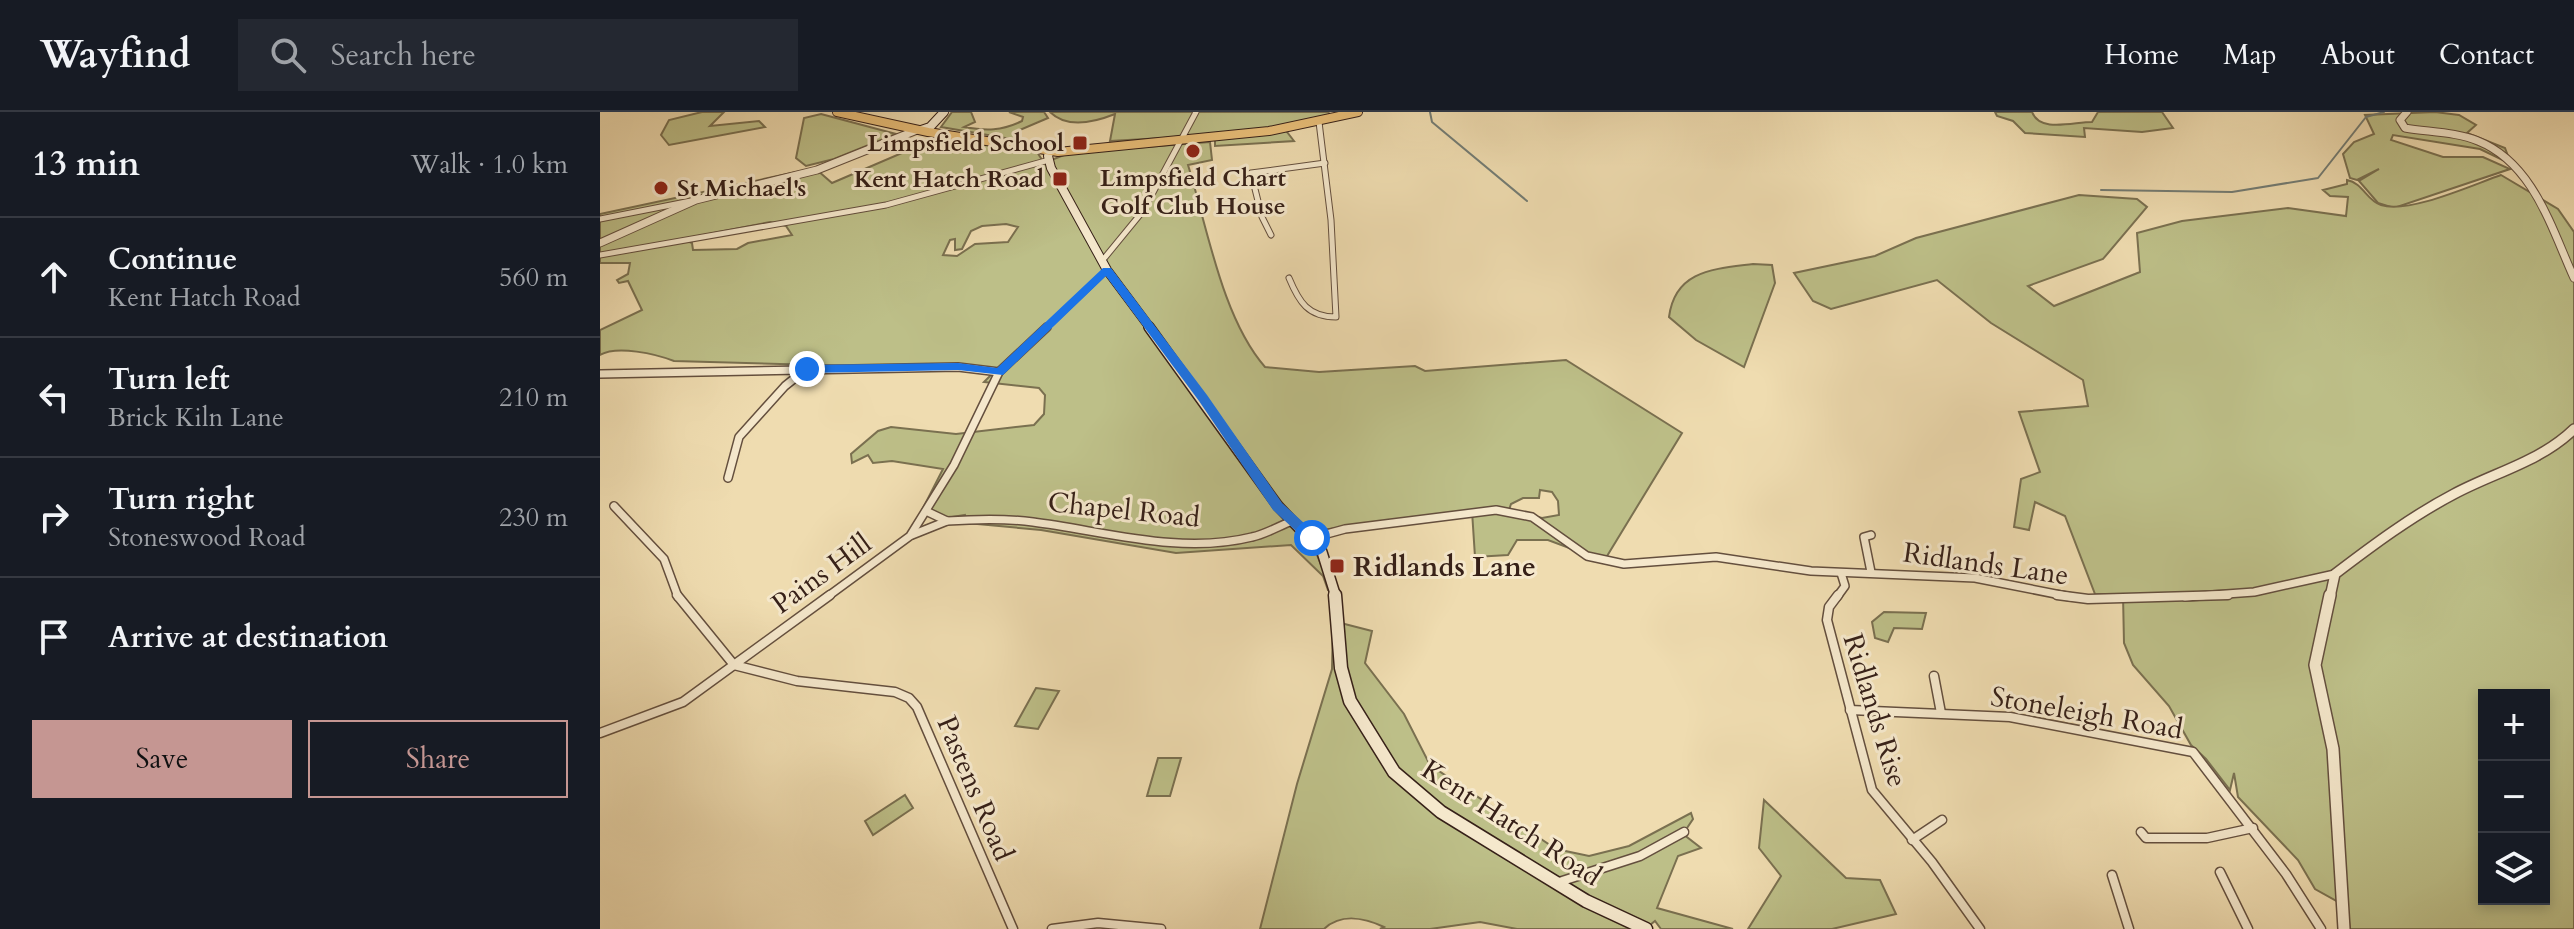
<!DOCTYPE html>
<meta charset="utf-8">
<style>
:root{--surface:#171b24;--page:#242831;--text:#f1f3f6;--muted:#9ea1a6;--line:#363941;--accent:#c59692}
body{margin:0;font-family:Cardo,serif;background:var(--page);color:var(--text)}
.controls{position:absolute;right:24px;bottom:24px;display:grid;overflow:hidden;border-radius:0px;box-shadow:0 4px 12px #0003}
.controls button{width:72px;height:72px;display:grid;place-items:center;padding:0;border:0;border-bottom:2px solid var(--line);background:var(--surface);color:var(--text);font:40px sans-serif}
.stop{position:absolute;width:24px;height:24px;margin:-18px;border:6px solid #1a73e8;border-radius:50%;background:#fff}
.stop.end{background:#1a73e8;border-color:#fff;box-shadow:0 2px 8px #0008}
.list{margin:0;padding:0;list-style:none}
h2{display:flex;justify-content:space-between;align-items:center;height:104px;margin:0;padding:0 32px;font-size:34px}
h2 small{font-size:26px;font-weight:400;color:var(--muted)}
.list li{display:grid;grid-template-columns:52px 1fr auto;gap:24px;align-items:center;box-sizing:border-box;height:120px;padding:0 32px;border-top:2px solid var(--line)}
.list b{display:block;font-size:30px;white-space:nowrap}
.list p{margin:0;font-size:26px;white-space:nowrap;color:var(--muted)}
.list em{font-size:26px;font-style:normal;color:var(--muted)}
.actions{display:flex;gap:16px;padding:24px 32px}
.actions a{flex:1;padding:18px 0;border:2px solid var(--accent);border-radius:0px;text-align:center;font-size:28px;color:var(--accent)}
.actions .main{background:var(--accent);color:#111}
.icon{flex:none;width:44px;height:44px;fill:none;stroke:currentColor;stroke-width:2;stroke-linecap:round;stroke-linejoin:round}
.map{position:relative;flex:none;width:1974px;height:817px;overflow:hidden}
header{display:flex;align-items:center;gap:48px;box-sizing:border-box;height:112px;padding:0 40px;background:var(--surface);border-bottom:2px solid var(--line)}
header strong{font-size:38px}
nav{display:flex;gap:44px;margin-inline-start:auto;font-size:28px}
.search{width:560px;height:72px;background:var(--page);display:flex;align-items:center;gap:20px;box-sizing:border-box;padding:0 28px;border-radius:0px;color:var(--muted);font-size:30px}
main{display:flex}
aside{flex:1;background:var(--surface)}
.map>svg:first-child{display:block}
</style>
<header>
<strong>Wayfind</strong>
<div class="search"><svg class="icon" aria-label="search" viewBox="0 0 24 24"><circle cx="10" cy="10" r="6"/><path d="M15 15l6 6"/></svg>Search here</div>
<nav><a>Home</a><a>Map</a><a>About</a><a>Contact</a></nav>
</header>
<main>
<aside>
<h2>13 min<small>Walk · 1.0 km</small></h2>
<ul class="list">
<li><svg class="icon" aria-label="ahead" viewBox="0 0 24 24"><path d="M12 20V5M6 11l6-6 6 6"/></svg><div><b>Continue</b><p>Kent Hatch Road</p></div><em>560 m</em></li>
<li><svg class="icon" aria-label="left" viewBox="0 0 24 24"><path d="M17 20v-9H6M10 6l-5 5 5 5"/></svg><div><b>Turn left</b><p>Brick Kiln Lane</p></div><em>210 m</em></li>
<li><svg class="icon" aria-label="right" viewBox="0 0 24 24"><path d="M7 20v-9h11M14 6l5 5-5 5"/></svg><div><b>Turn right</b><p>Stoneswood Road</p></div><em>230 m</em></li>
<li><svg class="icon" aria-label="arrive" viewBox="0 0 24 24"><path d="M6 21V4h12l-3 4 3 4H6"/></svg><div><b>Arrive at destination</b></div></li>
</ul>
<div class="actions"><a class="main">Save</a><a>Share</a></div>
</aside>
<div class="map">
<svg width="1974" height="817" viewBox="0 0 1974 817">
<rect width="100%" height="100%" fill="#efdcb0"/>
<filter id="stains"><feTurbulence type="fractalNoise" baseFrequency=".0025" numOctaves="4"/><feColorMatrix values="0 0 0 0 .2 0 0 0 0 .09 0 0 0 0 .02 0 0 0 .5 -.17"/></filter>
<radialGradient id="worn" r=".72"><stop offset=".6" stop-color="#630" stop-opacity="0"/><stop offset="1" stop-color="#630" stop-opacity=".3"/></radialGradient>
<!-- green -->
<g fill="#bdbf88" stroke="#7a7050" stroke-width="2" fill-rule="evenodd">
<polygon points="102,0 124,0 110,14 159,9 165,15 69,33 61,23 69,8"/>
<path d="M352,0h19l4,10 -11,5c22,4 38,4 58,-6l1,-4 -14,-5h35l4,6 -33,14 5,7 -3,1 -76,-13z"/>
<path d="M450,0h278l3,4 -47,12 10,13 -79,5v-11l-105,6 5,-27c-20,8 -48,15 -65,-2z"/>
<path d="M1395,0h37c8,21 41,10 60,10l6,-10h64l11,16 -31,4 -58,-4 1,9 -60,-4 -12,-12 -16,-5z"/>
<polygon points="1835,0 1859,3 1876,13 1867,21 1905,36 1911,52 1880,37 1793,23 1791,28 1843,45 1883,45 1910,57 1794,96 1778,91 1759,69 1779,57 1757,68 1750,66 1743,42 1754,30 1774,22 1765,3"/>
<polygon points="221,2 296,22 234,47 206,54 196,46 204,6"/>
<path d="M339,25l98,15 7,11 25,-10 141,-11 2,18 -24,5c19,61 34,153 77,202l54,5 96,-6 10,5 141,-11 116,73 -78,128 -56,-21h-31l-9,15 -33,2 -3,-46h-4l-154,20 -7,11 10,13 15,35h-4l-5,-14 -32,-31 -115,8 -135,-23 -74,-7 -2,-8 -19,3 -25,-6 22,-43 -51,-8 -19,2 -5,-8 -16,8 -1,-9 27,-23 13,-4 65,7 78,-9 10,-11 1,-19 -6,-7 -55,-6 12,-12 -322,-9c-18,-7 -57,-16 -74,-6v-25l42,-20 -14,-29 -9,2 -2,-3 11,-6 2,-11h-30v-49l201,-43 16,-1 15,13zM170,110l16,4 6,9 -44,8 -11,6 -44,1 -1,-7 -10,-4zM406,112l12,3 -10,15 -33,2 -18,12 -14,-1 7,-15 5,-1v11l7,-1 9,-18 11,-5zM940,378l12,2 6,9 1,14 -17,3 -33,-8 2,-6 12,-6h16z"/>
<path d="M1901,63l57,34 16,23v697h-224l-3,-22 -32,-18 -17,-29 -60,-63 -4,-24 -4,17 -24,-31 -15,-14 -22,-39 -36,-41 -9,-22 -1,-48 -28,-1 -30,-78 -30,-14 -6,28 -15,-3 7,-48 19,-7 -21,-60 69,-6 -5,-26 -92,-57 -54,-43 -106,29 -18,-8 -19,-28 81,-17 41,-18 163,-43 58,4 10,8 -44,52 -75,27 26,20 86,-34 -3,-39 45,-12 106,-13 58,8 2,-19 -18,-1 -7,-6 24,-6v-4c16,3 20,21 34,25 28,9 91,-20 120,-30zM1884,583h60v204h-60z"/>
<path d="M1153,152l19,1 3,18 -31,84 -48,-27 -27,-23c6,-47 45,-48 84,-53z"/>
<polygon points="1284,500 1326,501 1322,517 1294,516 1288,530 1275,526 1272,510"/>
<path d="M733,509l39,10 -7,32 39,51 26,51 126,84 33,7 40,-10 62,-33 2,6 -10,15 18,14 -23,8 -21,52 76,21h-72l-6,-8 -10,8h-128l-37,-7 -50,7h-50l4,-2c-19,-9 -43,-14 -60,2h-64l37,-145 35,-115z"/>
<polygon points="436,576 459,579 438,617 415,614"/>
<polygon points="558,646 581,646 570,684 547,684"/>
<polygon points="305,683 313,696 273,723 265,709"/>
<polygon points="1164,688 1246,766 1280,768 1296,802 1232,817 1148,817 1181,764 1159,736"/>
</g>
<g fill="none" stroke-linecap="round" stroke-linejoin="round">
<!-- stream -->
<g stroke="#737c74" stroke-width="2">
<polyline points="830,0 832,10 927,89"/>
<polyline points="1501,78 1632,80 1718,66 1766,5 1784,0"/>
</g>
<defs>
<g id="minor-far2">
<polyline points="0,107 96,88"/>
<polyline points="671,123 662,105 651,61 725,51"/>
<polyline points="0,143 286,93 449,48"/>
<polyline points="502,149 543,99 596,0"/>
<path d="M689,166c10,24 19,39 47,39l-5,-97 -12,-98"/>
<polyline points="445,217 507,158"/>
</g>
<g id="minor-far1">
<polyline points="0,262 358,255 399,260"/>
<polyline points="128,366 139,325 185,274 205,258"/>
<polyline points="14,394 64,447 78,485"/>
<path d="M347,409c29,-2 57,-3 86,1 71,9 147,33 219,15 14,-3 27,-11 40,-16"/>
<polyline points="312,423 347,409 328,400"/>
<polyline points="1271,423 1264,425 1271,460"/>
<polyline points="712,426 745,417 896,398 932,405 987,444 1024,452 1116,445 1211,459 1375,466 1471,485"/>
<polyline points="227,485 310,424 354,353 399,260 447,215"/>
<polyline points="1237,485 1245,474 1241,461"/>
<polyline points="1585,485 1654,480 1735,462"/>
</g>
<g id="minor">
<polyline points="77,483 134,553"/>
<polyline points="1238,483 1229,495 1227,508 1272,678 1332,750 1380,817"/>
<polyline points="1457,483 1488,487 1628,483"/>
<polyline points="134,553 197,569 295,580 309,586 317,595 413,817"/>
<polyline points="1334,564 1341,601"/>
<polyline points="1250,598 1410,605 1593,640 1686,762 1721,817"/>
<polyline points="0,621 83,590 230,483"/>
<polyline points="1541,720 1546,726 1607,726 1653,716"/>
<polyline points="1312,728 1342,708"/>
<polyline points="1620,760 1648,817"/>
<polyline points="1512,763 1529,817"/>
<polyline points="956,771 1040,744 1084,720"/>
<polyline points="452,817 498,811 561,817"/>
</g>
<g id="tertiary-far2">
<path d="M1807,0l-7,8 5,8c23,4 52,4 73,13 55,22 73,86 96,137"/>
<polyline points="0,131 96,88 217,58 317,18"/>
</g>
<path id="tertiary-far1" d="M1730,485l5,-23c38,-29 77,-58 119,-80 41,-22 86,-32 120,-65"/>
<polyline id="tertiary" points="1730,483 1715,553 1733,637 1744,817"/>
<g id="secondary-far2">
<polyline points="321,18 330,15 344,0"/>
<polyline points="451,35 448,44 451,56 507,158 551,217"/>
</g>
<polyline id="secondary-far1" points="549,215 678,394 722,440 736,485"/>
<polyline id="secondary" points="735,483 741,556 750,589 794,660 841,700 986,789 1046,817"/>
<polyline id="primary" points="237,0 328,20 458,40 669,19 758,0"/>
</defs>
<!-- minor-far2 casing -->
<use href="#minor-far2" stroke="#644f3e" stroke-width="7"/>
<!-- minor-far1 casing -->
<use href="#minor-far1" stroke="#644f3e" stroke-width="10"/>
<!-- minor casing -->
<use href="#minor" stroke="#644f3e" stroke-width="11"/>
<!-- tertiary-far2 casing -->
<use href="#tertiary-far2" stroke="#644f3e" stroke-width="9"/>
<!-- tertiary-far1 casing -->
<use href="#tertiary-far1" stroke="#644f3e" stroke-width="12"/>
<!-- tertiary casing -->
<use href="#tertiary" stroke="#644f3e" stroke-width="14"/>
<!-- secondary-far2 casing -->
<use href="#secondary-far2" stroke="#362018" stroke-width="10"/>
<!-- secondary-far1 casing -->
<use href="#secondary-far1" stroke="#362018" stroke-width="12"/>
<!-- secondary casing -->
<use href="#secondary" stroke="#362018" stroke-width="15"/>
<!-- primary casing -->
<use href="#primary" stroke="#362018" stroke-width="10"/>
<!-- minor-far2 -->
<use href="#minor-far2" stroke="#f5e8cc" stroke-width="5"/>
<!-- minor-far1 -->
<use href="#minor-far1" stroke="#f5e8cc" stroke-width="7"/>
<!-- minor -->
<use href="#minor" stroke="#f5e8cc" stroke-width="8"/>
<!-- tertiary-far2 -->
<use href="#tertiary-far2" stroke="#f5e8cc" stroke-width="7"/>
<!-- tertiary-far1 -->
<use href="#tertiary-far1" stroke="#f5e8cc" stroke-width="9"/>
<!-- tertiary -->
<use href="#tertiary" stroke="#f5e8cc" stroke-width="11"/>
<!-- secondary-far2 -->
<use href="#secondary-far2" stroke="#f5e8cc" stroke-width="8"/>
<!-- secondary-far1 -->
<use href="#secondary-far1" stroke="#f5e8cc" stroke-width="9"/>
<!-- secondary -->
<use href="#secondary" stroke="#f5e8cc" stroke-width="12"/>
<!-- primary -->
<use href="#primary" stroke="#e8be78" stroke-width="8"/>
</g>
<!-- route -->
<polygon fill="#1a73e8" points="503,156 511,156 607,283 682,391 716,422 716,429 707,429 673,398 599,289 506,164 403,263 358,258 207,261 201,257 207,253 358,251 397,256"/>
<!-- markers -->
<g fill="#8f2418" stroke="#f5e8cc" stroke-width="3">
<rect x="472" y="23" width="16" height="16" rx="4"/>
<circle cx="593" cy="39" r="8"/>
<rect x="452" y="59" width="16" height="16" rx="4"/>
<circle cx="61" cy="76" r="8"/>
<rect x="729" y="446" width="16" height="16" rx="4"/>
</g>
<g text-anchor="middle" stroke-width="6" stroke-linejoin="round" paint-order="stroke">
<!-- far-poi labels -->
<g font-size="24" font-weight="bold" fill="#362018" stroke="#f5e8cc" text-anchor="end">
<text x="464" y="39">Limpsfield School</text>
<text x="593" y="74" text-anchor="middle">Limpsfield Chart<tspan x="593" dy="28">Golf Club House</tspan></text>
<text x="444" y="75">Kent Hatch Road</text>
<text x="77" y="84" text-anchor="start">St Michael's</text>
</g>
<!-- street labels -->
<g font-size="28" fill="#362018" stroke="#f5e8cc">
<text transform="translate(524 397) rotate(6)" y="10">Chapel Road</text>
<text transform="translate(1386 451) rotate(8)" y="10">Ridlands Lane</text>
<text transform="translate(221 461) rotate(-36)" y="10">Pains Hill</text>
<text transform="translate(1276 598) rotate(73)" y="10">Ridlands Rise</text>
<text transform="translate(1487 600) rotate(10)" y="10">Stoneleigh Road</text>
<text transform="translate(376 676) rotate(67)" y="10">Pastens Road</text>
<text transform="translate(912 710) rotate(33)" y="10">Kent Hatch Road</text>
</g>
<!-- poi labels -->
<g font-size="28" font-weight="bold" fill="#362018" stroke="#f5e8cc" text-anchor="start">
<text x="753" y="464">Ridlands Lane</text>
</g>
</g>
<rect width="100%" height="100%" filter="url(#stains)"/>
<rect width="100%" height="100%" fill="url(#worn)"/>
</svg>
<div class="controls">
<button>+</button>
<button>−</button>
<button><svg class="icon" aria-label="layers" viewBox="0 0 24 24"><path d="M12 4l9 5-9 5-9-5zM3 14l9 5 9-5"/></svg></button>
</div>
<div class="stop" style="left:712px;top:426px"></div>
<div class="stop end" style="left:207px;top:257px"></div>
</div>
</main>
